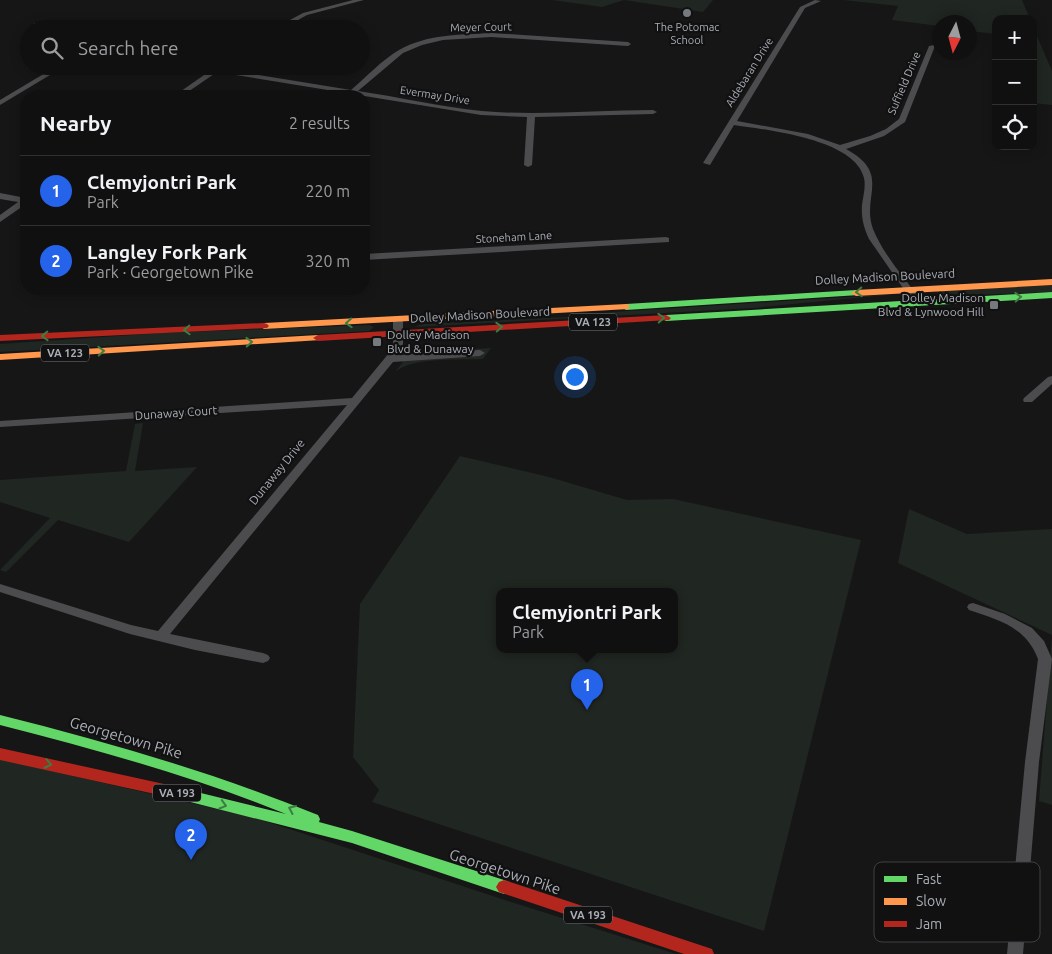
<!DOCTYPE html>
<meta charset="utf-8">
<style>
:root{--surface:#101011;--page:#1e1e1f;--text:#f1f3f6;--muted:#9c9d9f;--line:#303031;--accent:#2563eb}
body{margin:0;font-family:Ubuntu,sans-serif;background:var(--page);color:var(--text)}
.controls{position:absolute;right:15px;top:15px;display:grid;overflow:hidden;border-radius:10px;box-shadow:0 2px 12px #0003}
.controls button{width:45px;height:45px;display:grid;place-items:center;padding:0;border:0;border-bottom:1px solid var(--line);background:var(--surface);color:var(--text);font:25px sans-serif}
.compass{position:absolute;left:932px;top:15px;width:45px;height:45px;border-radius:50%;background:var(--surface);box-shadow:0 2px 12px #0003;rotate:186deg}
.you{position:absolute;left:574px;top:376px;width:18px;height:18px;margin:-12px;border:4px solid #fff;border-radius:50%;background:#1a73e8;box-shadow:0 0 0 8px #1a73e833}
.badge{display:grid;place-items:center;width:32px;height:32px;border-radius:50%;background:var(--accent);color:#fff;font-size:16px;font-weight:700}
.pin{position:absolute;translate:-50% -41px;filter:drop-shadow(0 1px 2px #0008)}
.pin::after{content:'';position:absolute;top:26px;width:18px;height:15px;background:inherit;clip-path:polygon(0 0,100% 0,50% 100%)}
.popup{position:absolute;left:496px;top:588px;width:182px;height:65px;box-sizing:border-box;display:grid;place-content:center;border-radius:10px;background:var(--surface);filter:drop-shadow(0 1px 4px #0005);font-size:16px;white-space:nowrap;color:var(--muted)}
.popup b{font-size:19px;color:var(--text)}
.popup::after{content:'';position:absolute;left:50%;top:100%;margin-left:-10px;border:10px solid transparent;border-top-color:var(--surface)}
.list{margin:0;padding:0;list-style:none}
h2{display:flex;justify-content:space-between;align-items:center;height:65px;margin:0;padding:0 20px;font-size:21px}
h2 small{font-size:16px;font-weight:400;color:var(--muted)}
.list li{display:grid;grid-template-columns:32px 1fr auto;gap:15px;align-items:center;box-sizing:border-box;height:70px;padding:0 20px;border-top:1px solid var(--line)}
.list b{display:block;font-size:19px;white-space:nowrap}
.list p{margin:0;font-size:16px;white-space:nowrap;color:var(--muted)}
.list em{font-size:16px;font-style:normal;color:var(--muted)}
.icon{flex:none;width:28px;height:28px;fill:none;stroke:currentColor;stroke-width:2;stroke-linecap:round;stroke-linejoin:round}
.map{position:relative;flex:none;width:1052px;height:954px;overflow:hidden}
.search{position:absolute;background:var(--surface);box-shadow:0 2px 12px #0003;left:20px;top:20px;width:350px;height:55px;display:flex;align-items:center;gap:12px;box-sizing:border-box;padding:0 18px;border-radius:28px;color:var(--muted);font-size:19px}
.panel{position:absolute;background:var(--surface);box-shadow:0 2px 12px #0003;left:20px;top:90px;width:350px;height:205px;border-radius:20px}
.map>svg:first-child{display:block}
</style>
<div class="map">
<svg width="1052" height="954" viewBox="0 0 1052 954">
<rect width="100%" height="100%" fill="#161617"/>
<!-- green -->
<g fill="#202621" fill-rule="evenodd">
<polygon points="552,0 713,0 703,12 624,0 602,7"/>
<polygon points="843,0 1022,0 1030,19 996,19 996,34 970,31 970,22 940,22 939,26 892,20 898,6"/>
<polygon points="1033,27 1052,71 1052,105 1033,103"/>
<polygon points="1052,285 1052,292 968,295 939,294 936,291"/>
<polygon points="896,294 753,308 415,327 421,324 568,317 612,312"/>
<polygon points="369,325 374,327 369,331 0,352 0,344 161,333"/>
<path d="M491,348l-8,11c-23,1 -71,-2 -88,13l15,-19z"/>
<polygon points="143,423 135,471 197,467 129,542 58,520 6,572 0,570 50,518 0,502 0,480 126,471 135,424"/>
<path d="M460,456l89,21 78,23 46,-1 188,41 -97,391 -392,-129 7,-12 -26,-33 7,-153zM500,591h174v58h-174z"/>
<polygon points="909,509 967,534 1052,529 1052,805 1039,801 1052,635 898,563"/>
<polygon points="0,759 256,818 508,901 676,954 0,954"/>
</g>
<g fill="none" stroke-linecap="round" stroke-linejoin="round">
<!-- street -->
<g fill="#4c4c4f" fill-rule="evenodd">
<polygon points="353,0 364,0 307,15 282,29 273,29 303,13"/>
<path d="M815,0l6,1 -16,7 -68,113 71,13 32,11 30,-9 16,-7 13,-10 30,-73 5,-1 1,1 -30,76 -21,14 -38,13c46,25 15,47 27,80 11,27 32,49 49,73l-2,2h-6l-45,-65c-5,-11 -8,-21 -7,-34 1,-8 4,-18 2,-27 -9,-39 -97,-48 -130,-53l-24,40 -7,-2 97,-156z"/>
<polygon points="35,23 45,28 46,29 37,29 33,26 33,24"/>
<polygon points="131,23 134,25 130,29 122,29"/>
<path d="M491,33l137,9 3,2 -3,2 -137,-9 -48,3 -21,5 -19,8 -45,38c41,6 83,16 124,20 57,5 114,-1 171,-1l4,2 -4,2 -118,3 -3,48 -4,2 -4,-2 3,-48 -46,-2 -264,-43 -35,24h-8l43,-30h8l-3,3 129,21c15,-13 31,-30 48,-40 28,-16 61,-15 92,-17z"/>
<polygon points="57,66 65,66 0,105 0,100"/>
<polygon points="0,193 26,198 26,204 0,222 0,215 18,202 0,199"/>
<polygon points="666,237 669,238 669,242 364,260 364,254"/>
<polygon points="398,317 403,320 403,346 398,355 480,350 485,353 480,356 393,362 170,634 263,653 268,655 270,658 268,661 263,663 195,650 130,634 0,592 0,584 131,625 158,631 347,405 0,427 0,421 352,398 389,353 393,346 393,320"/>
<polygon points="1052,376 1052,384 1032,402 1024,402 1023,400 1024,398 1048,377"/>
<path d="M973,603l32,11 27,14 12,13 8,18 -13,103 -16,192h-16l18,-192 13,-103c-12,-32 -39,-39 -69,-49l-2,-3 2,-3z"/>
</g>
<!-- fast -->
<g fill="#63d668" fill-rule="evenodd">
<polygon points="856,290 859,291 859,295 626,310 621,307 626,304"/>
<polygon points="1052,292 1052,298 666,321 661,318 666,315"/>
<path d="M0,715c108,27 215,58 318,100l2,4 -1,3 33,9 152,49 5,2 3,5 -3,5 -5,2 -152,-51 -193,-49 -2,-4 2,-4 5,-2 122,30c-93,-38 -189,-64 -286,-89z"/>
</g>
<!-- slow -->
<g fill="#ff974d" fill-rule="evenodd">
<polygon points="1052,279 1052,285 856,296 851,293 856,290"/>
<polygon points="626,304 629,305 629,309 264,329 259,326 264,323"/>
<polygon points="318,335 323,338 321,340 0,360 0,354"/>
</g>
<!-- jam -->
<g fill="#b3261e" fill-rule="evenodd">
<polygon points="666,315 671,318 669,320 318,341 313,338 318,335"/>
<polygon points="264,323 267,324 269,326 267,328 0,341 0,335"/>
<polygon points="0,748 164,784 169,786 171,790 169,794 164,796 0,760"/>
<polygon points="504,880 706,947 712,949 714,954 684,954 499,892 496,887 499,882"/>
</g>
</g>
<!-- one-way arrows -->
<defs><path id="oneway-chevron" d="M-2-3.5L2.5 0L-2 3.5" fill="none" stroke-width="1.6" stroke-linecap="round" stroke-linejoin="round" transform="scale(1.25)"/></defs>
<g stroke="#3e7d41">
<use href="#oneway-chevron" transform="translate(859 292) rotate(177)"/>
<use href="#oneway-chevron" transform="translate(1018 297) rotate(-3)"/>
<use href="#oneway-chevron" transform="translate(661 318) rotate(-3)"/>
<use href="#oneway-chevron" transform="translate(349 323) rotate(177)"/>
<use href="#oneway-chevron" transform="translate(499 327) rotate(-3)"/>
<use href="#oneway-chevron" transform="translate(187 330) rotate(178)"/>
<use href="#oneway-chevron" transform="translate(45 336) rotate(178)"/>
<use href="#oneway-chevron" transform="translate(249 342) rotate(-3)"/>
<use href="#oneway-chevron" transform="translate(101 351) rotate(-3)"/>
<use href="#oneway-chevron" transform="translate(48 764) rotate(12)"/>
<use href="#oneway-chevron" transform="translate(223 805) rotate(16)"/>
<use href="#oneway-chevron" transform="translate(292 809) rotate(-156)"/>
</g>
<!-- markers -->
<g fill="#76797e" stroke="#111112" stroke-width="2">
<circle cx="687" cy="13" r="5"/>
<rect x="989" y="300" width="10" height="10" rx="2.5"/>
<rect x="372" y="337" width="10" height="10" rx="2.5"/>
</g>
<g text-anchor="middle" stroke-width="4.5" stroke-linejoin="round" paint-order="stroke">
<!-- far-street labels -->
<g font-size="11" fill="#aaaeb6" stroke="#111112">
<text transform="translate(481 27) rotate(-1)" y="4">Meyer Court</text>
<text transform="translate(749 72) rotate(-58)" y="4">Aldebaran Drive</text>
<text transform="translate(904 83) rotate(-67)" y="4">Suffield Drive</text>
<text transform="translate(435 95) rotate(9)" y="4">Evermay Drive</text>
<text transform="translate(514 237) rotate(-3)" y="4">Stoneham Lane</text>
</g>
<!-- far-poi labels -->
<g font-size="11" fill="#aaaeb6" stroke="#111112">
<text x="687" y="31">The Potomac<tspan x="687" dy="13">School</tspan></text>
</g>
<!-- shield labels -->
<g fill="#111112" stroke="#7c7f85" stroke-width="1">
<rect x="569" y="313.5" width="48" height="17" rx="4"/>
<rect x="41" y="344.5" width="48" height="17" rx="4"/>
<rect x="153" y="784.5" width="48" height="17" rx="4"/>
<rect x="564" y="906.5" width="48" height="17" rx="4"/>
</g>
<g font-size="11" font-weight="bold" fill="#aaaeb6">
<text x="593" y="326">VA 123</text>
<text x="65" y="357">VA 123</text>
<text x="177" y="797">VA 193</text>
<text x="588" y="919">VA 193</text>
</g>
<!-- street labels -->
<g font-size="12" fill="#aaaeb6" stroke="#111112">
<text transform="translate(885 277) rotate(-3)" y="4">Dolley Madison Boulevard</text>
<text transform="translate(480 315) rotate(-3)" y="4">Dolley Madison Boulevard</text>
<text transform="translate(176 413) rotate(-4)" y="4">Dunaway Court</text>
<text transform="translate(277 472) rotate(-51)" y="4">Dunaway Drive</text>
</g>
<!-- poi labels -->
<g font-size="12" fill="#aaaeb6" stroke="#111112" text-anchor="end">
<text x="984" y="302">Dolley Madison<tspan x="984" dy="14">Blvd &amp; Lynwood Hill</tspan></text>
<text x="387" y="339" text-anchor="start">Dolley Madison<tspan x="387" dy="14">Blvd &amp; Dunaway</tspan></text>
</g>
<!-- near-street labels -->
<g font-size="15" fill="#aaaeb6" stroke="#111112">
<text transform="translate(126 738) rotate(16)" y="5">Georgetown Pike</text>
<text transform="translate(505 872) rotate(18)" y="5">Georgetown Pike</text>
</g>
</g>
<!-- legend -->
<rect x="874" y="862" width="166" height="80" rx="8" fill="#111112" stroke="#3f4043" stroke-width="1"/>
<rect x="884" y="876" width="23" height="6" fill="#63d668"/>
<rect x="884" y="898" width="23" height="7" fill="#ff974d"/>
<rect x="884" y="921" width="23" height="6" fill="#b3261e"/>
<g font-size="14" fill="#aaaeb6">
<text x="916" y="884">Fast</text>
<text x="916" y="906">Slow</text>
<text x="916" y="929">Jam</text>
</g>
</svg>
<div class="controls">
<button>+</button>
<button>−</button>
<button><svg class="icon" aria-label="locate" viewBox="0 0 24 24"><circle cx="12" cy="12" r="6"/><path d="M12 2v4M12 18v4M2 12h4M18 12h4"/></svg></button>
</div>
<svg class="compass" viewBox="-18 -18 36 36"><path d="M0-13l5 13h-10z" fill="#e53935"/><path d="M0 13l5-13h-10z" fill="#9c9d9f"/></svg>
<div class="you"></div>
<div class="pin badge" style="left:587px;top:710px">1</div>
<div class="popup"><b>Clemyjontri Park</b>Park</div>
<div class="pin badge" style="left:191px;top:860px">2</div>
<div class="search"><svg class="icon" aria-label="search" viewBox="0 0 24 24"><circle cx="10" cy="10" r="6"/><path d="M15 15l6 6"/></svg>Search here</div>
<section class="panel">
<h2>Nearby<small>2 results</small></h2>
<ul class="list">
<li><span class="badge">1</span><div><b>Clemyjontri Park</b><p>Park</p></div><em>220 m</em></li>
<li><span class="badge">2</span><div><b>Langley Fork Park</b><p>Park · Georgetown Pike</p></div><em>320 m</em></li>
</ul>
</section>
</div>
